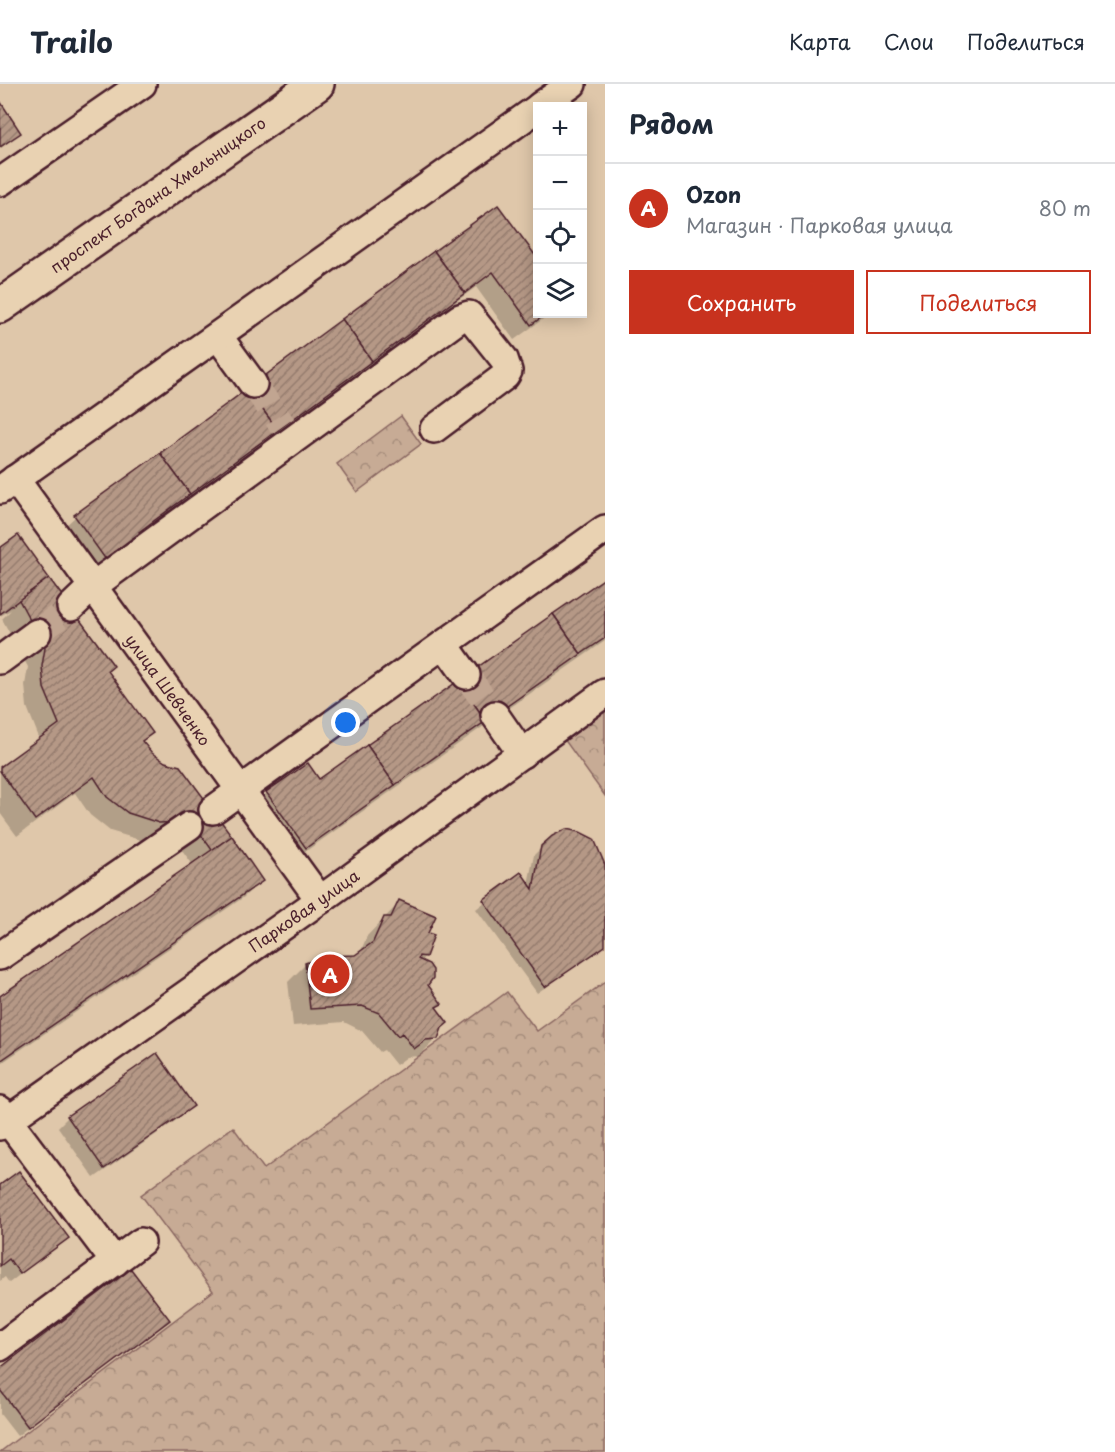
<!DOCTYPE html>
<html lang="ru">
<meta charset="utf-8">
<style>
:root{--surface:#fff;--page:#f2f2f3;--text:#1f2937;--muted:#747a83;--line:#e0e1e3;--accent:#c8321e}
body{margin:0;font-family:"Playpen Sans",sans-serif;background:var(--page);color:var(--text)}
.controls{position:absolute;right:18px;top:18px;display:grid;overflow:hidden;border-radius:0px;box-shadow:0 3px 15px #0003}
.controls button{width:54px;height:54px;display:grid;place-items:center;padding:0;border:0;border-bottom:2px solid var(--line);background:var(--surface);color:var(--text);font:30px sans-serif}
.you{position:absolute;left:346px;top:639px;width:21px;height:21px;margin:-15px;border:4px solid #fff;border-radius:50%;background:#1a73e8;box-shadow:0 0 0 9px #1a73e833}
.badge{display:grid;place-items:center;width:39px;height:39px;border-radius:50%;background:var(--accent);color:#fff;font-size:20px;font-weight:700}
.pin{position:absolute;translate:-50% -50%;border:3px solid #fff;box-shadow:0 2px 6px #0006}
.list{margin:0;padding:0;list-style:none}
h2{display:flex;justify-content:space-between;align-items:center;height:78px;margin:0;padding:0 24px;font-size:26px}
h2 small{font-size:20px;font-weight:400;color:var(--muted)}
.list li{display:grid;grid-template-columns:39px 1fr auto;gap:18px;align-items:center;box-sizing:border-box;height:90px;padding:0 24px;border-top:2px solid var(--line)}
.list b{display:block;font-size:22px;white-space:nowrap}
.list p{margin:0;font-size:20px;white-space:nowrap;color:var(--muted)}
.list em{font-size:20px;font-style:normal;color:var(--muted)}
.actions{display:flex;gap:12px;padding:18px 24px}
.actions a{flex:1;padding:14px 0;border:2px solid var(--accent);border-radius:0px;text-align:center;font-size:21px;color:var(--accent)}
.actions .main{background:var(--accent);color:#fff}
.icon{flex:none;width:33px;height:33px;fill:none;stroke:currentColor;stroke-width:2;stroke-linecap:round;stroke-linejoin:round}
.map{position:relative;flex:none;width:605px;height:1368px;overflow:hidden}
header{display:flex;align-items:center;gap:36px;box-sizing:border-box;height:84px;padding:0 30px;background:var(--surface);border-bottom:2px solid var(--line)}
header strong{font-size:28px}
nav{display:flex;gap:33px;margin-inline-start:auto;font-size:21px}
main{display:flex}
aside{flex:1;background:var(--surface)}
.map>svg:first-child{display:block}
</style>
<header>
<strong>Trailo</strong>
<nav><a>Карта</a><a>Слои</a><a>Поделиться</a></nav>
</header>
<main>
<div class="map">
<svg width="605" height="1368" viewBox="0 0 605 1368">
<defs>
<pattern id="park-crowns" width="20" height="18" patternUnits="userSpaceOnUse" patternTransform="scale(1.5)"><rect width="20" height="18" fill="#c7ab95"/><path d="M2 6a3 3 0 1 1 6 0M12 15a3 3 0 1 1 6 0" fill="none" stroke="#a48b7a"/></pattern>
<pattern id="building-hatch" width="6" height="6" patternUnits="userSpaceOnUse" patternTransform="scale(1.5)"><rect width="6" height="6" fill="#b59886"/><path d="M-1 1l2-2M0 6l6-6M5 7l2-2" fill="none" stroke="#957b6e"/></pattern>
</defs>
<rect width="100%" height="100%" fill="#dfc7aa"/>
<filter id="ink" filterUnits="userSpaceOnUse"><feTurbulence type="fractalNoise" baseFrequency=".0167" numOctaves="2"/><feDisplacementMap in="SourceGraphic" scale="12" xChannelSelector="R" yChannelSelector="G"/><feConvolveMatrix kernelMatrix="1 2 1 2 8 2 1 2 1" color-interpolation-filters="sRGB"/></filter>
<g filter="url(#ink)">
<!-- park -->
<g fill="url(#park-crowns)" stroke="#886560" stroke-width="1.5">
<polygon points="401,332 421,360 357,408 337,380"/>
<polygon points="605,626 605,712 564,655"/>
<polygon points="605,898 605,1368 0,1368 213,1207 141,1111 233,1043 264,1085 507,908 537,947"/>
</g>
<!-- shadow -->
<g fill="#0003">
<polygon points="0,20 19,49 0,65"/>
<polygon points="498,123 538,230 550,230 514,256 476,203 138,450 97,495 61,446 75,433"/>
<polygon points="0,466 106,588 151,649 141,659 261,796 244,813 0,980 0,913 193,781 179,762 159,756 140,756 110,747 90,731 75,709 17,752 0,729 0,685 40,656 27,623 25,601 28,583 2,535 11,526 0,532"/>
<polygon points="605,495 605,557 289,779 251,725 267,709 318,697"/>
<polygon points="542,763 605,800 605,862 537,909 476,825 521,790 528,800 534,771"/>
<polygon points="400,818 427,849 425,872 420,878 426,901 440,920 435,925 440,945 437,954 419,972 407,973 396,981 384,966 380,968 362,947 344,938 293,942 288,898 306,880 360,869 367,852"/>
<polygon points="192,1022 182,1032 94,1094 58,1043 68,1033"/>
<polygon points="0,1103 67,1154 9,1199 5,1193 0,1197"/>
<polygon points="168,1236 17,1352 0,1330 0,1286"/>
</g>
<!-- building -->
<g fill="url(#building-hatch)" stroke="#4a1f2b" stroke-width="1.5">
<polygon points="0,17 21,49 0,63"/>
<polygon points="498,121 538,175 538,230 546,230 531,241 493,188 465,209 434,167"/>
<polygon points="434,167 465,209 372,277 342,235"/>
<polygon points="342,235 372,277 278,346 247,305"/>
<polygon points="247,305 278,346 190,410 160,369"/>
<polygon points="160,369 190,410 139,448 146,457 111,483 74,431"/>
<polygon points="18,451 49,494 0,530 0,464"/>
<polygon points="49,494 114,582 108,587 153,649 142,657 152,669 165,678 180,682 232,752 212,766 197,745 178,738 159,739 128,729 107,713 94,693 35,736 0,687 0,683 59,640 44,604 42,582 45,564 19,516"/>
<polygon points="605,494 605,554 581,570 553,530"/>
<polygon points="553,530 581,570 486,637 458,597"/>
<polygon points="458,597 486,637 395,701 367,661"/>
<polygon points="367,661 395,701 306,764 266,708 308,679 319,695"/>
<polygon points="566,745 580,748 594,755 605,781 605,862 545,903 483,816 521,788 533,805 541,762 552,752"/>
<polygon points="232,752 263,797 0,977 0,912"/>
<polygon points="399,816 436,832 428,849 434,851 426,873 419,872 418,875 429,880 433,886 433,894 428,901 442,920 436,923 448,939 442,944 438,955 426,956 414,965 402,949 398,952 379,929 362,922 310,925 305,879 326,872 355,871 373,858 384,833 391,833"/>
<polygon points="157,969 194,1022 104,1085 67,1032"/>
<polygon points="19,1087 69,1154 20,1190 9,1175 0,1182 0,1101"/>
<polygon points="131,1185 170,1236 28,1343 0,1306 0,1284"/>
</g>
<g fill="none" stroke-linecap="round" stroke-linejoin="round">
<!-- minor-tunnel -->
<g stroke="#c1a591" stroke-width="27" stroke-dasharray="27 14" stroke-linecap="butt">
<polyline points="253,300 283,342"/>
<polyline points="37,549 71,523"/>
<polyline points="466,591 495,631"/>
</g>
<defs>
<g id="minor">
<polyline points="540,22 572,0"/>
<polyline points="0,98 142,0"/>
<polyline points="218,252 253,300"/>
<polyline points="15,395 320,816"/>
<polyline points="0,406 538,24"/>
<polyline points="71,523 93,502 460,234 469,231 504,275 508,287 505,292 434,345"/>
<polyline points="0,576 37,549"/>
<polyline points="466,591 444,560 605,445"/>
<polyline points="495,631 522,670"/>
<polyline points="213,726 444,560"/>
<polyline points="0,872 189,742"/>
<polyline points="0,1026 115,1178"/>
<polyline points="0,1042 320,816 605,609"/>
<polyline points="0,1263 141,1158"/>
</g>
<polyline id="major" points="0,222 317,0"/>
</defs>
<!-- minor casing -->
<use href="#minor" stroke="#4a1f2b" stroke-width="32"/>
<!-- major casing -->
<use href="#major" stroke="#4a1f2b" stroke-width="38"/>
<!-- minor -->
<use href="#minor" stroke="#e9d2b2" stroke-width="27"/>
<!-- major -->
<use href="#major" stroke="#e9d2b2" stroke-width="33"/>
</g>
</g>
<g text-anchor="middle" stroke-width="4.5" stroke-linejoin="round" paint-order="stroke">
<!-- street labels -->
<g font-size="16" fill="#4a1f2b" stroke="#e9d2b2">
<text transform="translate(158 111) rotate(-35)" y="6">проспект Богдана Хмельницкого</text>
<text transform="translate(168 606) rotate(54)" y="6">улица Шевченко</text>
<text transform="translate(304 827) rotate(-35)" y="6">Парковая улица</text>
</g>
</g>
</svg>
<div class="controls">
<button>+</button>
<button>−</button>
<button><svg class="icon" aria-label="locate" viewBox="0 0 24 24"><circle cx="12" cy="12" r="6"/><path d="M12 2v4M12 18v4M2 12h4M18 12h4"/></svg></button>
<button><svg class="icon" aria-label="layers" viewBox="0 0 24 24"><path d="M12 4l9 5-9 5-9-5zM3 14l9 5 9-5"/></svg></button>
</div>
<div class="you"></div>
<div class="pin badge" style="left:330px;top:890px">A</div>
</div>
<aside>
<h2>Рядом<small></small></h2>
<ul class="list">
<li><span class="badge">A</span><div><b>Ozon</b><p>Магазин · Парковая улица</p></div><em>80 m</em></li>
</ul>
<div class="actions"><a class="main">Сохранить</a><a>Поделиться</a></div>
</aside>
</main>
